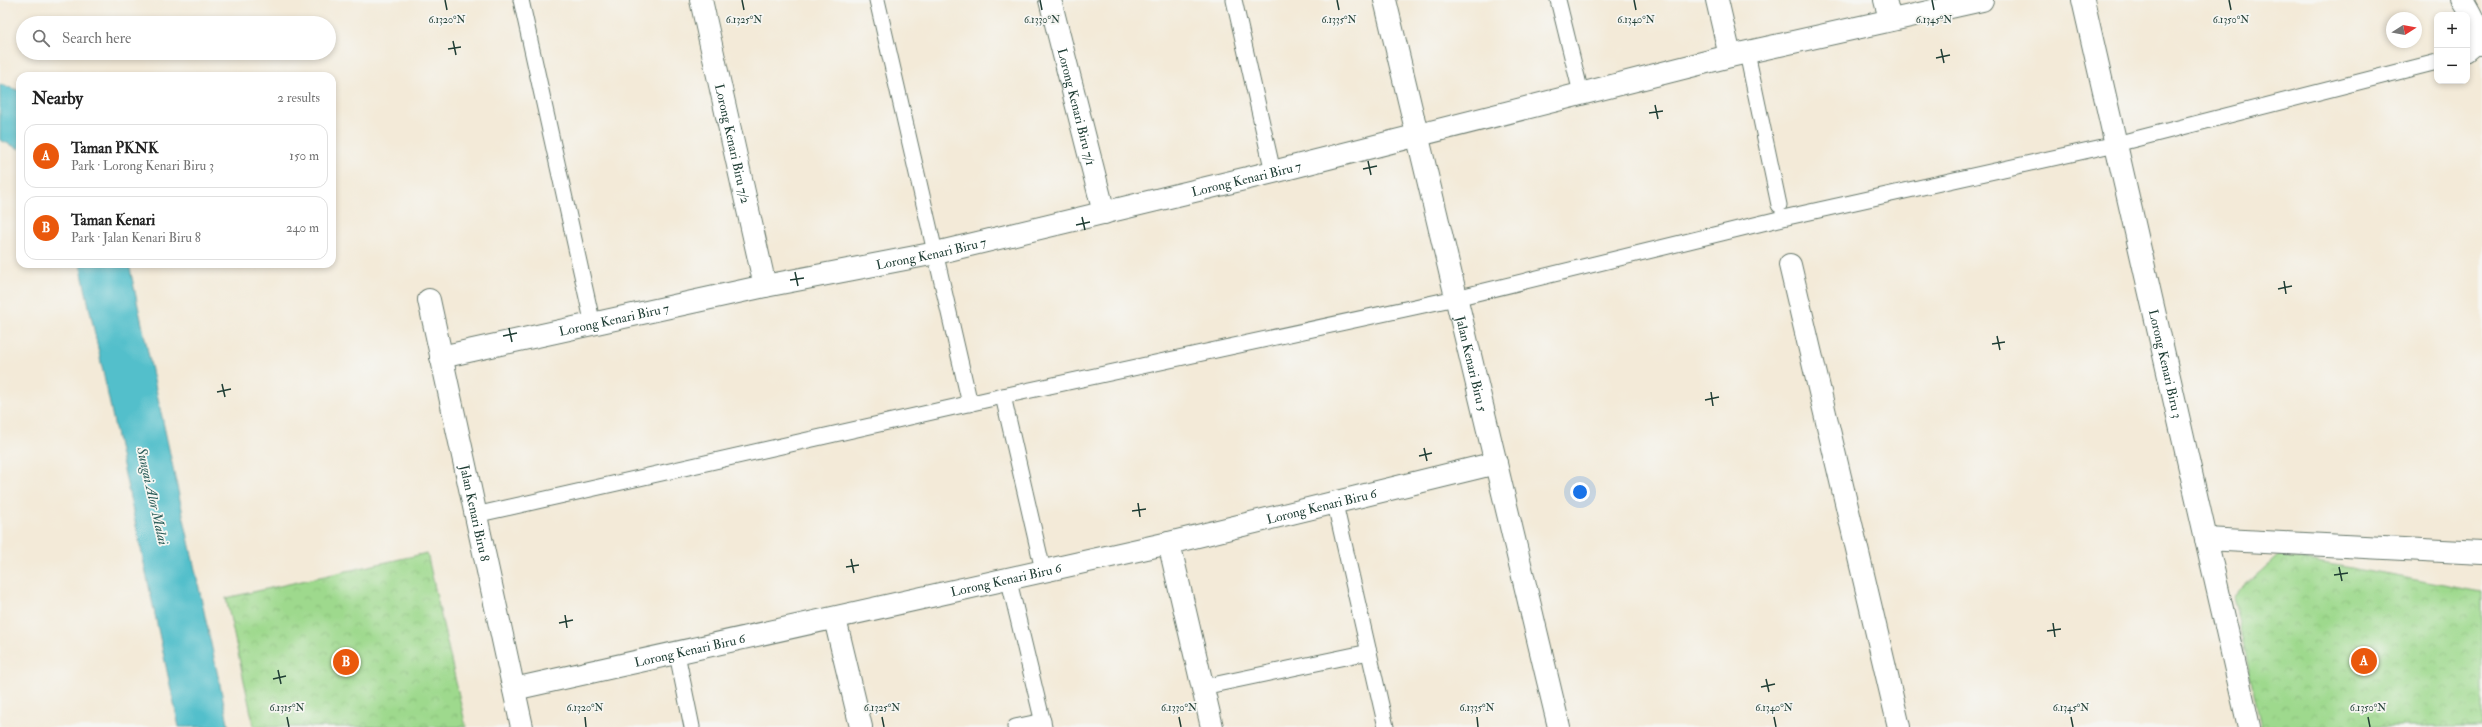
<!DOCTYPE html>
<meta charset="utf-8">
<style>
:root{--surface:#fff;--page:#f2f2f2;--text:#222;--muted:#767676;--line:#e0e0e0;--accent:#ea580c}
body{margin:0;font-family:"IM FELL Double Pica",serif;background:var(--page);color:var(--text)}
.controls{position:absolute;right:12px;top:12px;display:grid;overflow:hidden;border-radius:8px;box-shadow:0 2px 6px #0003}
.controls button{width:36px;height:36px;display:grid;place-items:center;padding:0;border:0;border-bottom:1px solid var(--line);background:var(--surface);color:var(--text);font:20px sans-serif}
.compass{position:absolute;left:2386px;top:12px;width:36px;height:36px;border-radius:50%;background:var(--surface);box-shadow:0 2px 6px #0003;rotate:79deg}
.you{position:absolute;left:1580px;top:492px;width:14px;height:14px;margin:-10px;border:3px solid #fff;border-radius:50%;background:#1a73e8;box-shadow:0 0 0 6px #1a73e833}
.badge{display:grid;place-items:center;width:26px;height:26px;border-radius:50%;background:var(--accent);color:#fff;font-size:13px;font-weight:700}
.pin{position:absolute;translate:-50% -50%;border:2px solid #fff;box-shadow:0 1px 4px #0006}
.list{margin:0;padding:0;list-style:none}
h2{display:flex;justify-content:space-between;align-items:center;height:52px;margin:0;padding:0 16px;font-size:17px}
h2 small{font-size:13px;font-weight:400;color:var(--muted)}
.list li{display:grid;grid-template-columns:26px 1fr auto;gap:12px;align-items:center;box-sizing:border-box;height:64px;margin:0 8px 8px;padding:0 8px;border:1px solid var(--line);border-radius:12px}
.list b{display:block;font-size:15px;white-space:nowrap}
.list p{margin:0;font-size:13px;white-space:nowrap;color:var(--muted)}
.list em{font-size:13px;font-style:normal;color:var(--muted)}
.icon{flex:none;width:22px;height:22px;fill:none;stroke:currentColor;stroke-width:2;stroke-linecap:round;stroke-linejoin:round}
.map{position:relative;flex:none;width:2482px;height:727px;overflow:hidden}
.search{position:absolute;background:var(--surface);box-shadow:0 2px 6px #0003;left:16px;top:16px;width:320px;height:44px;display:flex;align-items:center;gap:10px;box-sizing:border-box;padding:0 14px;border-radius:22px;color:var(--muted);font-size:15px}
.panel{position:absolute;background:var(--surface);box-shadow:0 2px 6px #0003;left:16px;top:72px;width:320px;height:196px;border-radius:12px}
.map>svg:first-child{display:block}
</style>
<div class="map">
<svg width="2482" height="727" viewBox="0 0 2482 727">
<defs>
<pattern id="park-crowns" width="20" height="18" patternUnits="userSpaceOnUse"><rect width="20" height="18" fill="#9ed98d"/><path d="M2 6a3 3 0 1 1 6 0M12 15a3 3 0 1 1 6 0" fill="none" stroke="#88bb7a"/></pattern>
</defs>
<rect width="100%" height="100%" fill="#f6f6f2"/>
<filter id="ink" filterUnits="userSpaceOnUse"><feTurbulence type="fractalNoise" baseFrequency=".025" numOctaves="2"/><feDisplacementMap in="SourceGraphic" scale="8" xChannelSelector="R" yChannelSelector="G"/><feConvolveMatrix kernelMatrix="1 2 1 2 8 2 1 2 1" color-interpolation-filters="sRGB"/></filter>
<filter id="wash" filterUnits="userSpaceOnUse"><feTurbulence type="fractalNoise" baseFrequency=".012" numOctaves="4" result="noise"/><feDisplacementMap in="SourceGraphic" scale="16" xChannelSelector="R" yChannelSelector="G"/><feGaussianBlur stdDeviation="0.9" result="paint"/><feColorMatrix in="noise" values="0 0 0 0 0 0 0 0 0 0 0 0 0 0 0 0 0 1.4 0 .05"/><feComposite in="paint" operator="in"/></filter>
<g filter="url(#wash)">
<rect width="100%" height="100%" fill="#f3ead8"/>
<!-- park -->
<g fill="url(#park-crowns)" stroke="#5e8b60">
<polygon points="427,553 466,727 254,727 226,598"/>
<polygon points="2279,555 2482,592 2482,727 2261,727 2233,596"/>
</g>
<!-- water -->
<g fill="#52bfcb" stroke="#387e80">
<polygon points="0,84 20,91 20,149 0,140"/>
<polygon points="80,264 129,264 229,727 179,727"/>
</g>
</g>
<g filter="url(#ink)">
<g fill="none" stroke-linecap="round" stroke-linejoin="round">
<defs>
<g id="lane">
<polyline points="521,0 593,325"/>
<polyline points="877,0 970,404"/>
<polyline points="1234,0 1273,172"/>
<polyline points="1558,0 1581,93"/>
<polyline points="1747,53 1779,205"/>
<polyline points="2467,54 2479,44"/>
<polyline points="1003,396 1043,570"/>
<polyline points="1335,504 1386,727"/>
<polyline points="475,515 1003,396 1456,298 1783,218 2116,144 2437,62"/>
<polyline points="1008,577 1044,727"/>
<polyline points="677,654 692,727"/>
<polyline points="1203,687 1369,652"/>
<polyline points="1015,727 1043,721"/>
</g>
<g id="street">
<path id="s1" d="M701,0l64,286"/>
<path id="s2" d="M1050,0l54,213"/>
<path id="s3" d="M1385,0l174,727"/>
<polyline points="1717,0 1730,56"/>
<polyline points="1885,0 1890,19"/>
<path id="s4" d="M2083,0l166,727"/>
<path d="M2462,0c9,14 16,27 17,44"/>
<polyline points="1790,265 1899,727"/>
<path id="s5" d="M429,300l93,427"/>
<path id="s6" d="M441,357l324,-71 171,-33 337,-81 457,-116 252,-56"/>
<polyline points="2206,539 2482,553"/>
<polyline points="1169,543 1212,727"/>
<polyline points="835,619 861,727"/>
<path id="s7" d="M514,689l655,-146 327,-80"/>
</g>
</defs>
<!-- lane casing -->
<use href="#lane" stroke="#697a6d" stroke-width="17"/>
<!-- street casing -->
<use href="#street" stroke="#697a6d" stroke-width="24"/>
<!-- lane -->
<use href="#lane" stroke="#fff" stroke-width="15"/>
<!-- street -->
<use href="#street" stroke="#fff" stroke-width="22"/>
</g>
</g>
<!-- ticks -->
<path fill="none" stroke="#1f3d34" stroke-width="1.5" d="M445,0l2,10M742,0l2,10M1040,0l2,10M1337,0l2,10M1634,0l2,10M1932,0l2,10M2229,0l2,10M453,41l3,14M448,49l13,-2M1941,49l3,14M1936,58l14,-3M1655,105l3,14M1649,113l14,-2M1368,161l3,14M1363,169l14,-3M1082,217l3,13M1076,225l14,-3M795,272l3,14M790,280l14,-2M2284,281l2,13M2278,289l14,-3M509,328l3,14M503,336l14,-3M1997,336l3,14M1992,344l13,-2M222,384l3,13M217,392l14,-3M1711,392l2,14M1705,400l14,-3M1424,448l3,13M1419,456l13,-3M1138,503l2,14M1132,511l14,-2M851,559l3,14M846,567l13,-2M2339,567l3,14M2334,575l14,-2M565,615l2,13M559,623l14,-3M2053,623l2,14M2047,631l14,-2M278,670l3,14M273,679l13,-3M1766,679l3,13M1761,687l14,-3M287,717l2,10M585,717l1,10M882,717l2,10M1179,717l2,10M1477,717l1,10M1774,717l2,10M2071,717l2,10M2368,717l2,10"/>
<g text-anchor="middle" stroke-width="3.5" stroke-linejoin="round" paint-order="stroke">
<!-- street labels -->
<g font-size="13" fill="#1f3d34" stroke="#f6f6f2">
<text dy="5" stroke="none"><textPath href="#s2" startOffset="110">Lorong Kenari Biru 7/1</textPath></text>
<text dy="5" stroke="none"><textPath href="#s1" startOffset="147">Lorong Kenari Biru 7/2</textPath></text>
<text dy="5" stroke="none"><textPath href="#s6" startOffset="825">Lorong Kenari Biru 7</textPath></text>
<text dy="5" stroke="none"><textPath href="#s6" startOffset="501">Lorong Kenari Biru 7</textPath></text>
<text dy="5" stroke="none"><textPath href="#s6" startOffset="177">Lorong Kenari Biru 7</textPath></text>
<text dy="5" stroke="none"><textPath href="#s3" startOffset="374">Jalan Kenari Biru 5</textPath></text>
<text dy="5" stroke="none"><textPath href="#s4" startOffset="373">Lorong Kenari Biru 3</textPath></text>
<text dy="5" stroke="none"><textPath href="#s7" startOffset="828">Lorong Kenari Biru 6</textPath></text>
<text dy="5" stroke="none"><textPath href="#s5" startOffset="218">Jalan Kenari Biru 8</textPath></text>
<text dy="5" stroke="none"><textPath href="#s7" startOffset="504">Lorong Kenari Biru 6</textPath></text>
<text dy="5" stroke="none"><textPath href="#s7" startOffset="180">Lorong Kenari Biru 6</textPath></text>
</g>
<!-- water labels -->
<g font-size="14" font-style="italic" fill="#2c5e5a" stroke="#f6f6f2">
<text transform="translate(153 496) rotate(77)" y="5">Sungai Alor Malai</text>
</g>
</g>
<g font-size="10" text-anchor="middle" fill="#1f3d34" stroke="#f6f6f2" stroke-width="3.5" stroke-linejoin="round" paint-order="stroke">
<text x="447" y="23">6.1320°N</text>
<text x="744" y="23">6.1325°N</text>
<text x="1042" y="23">6.1330°N</text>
<text x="1339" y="23">6.1335°N</text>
<text x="1636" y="23">6.1340°N</text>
<text x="1934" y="23">6.1345°N</text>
<text x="2231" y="23">6.1350°N</text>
<text x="287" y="711">6.1315°N</text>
<text x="585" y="711">6.1320°N</text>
<text x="882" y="711">6.1325°N</text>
<text x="1179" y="711">6.1330°N</text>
<text x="1477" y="711">6.1335°N</text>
<text x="1774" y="711">6.1340°N</text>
<text x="2071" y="711">6.1345°N</text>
<text x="2368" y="711">6.1350°N</text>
</g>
</svg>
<div class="controls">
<button>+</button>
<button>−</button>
</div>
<svg class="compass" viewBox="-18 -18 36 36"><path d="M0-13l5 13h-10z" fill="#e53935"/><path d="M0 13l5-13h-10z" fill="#767676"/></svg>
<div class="you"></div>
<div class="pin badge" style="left:2364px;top:661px">A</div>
<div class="pin badge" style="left:346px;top:662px">B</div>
<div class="search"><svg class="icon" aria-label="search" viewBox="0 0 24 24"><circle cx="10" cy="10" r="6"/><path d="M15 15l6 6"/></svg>Search here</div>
<section class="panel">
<h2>Nearby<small>2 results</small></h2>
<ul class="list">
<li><span class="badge">A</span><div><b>Taman PKNK</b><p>Park · Lorong Kenari Biru 3</p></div><em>150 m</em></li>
<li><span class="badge">B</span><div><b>Taman Kenari</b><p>Park · Jalan Kenari Biru 8</p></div><em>240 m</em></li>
</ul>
</section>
</div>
